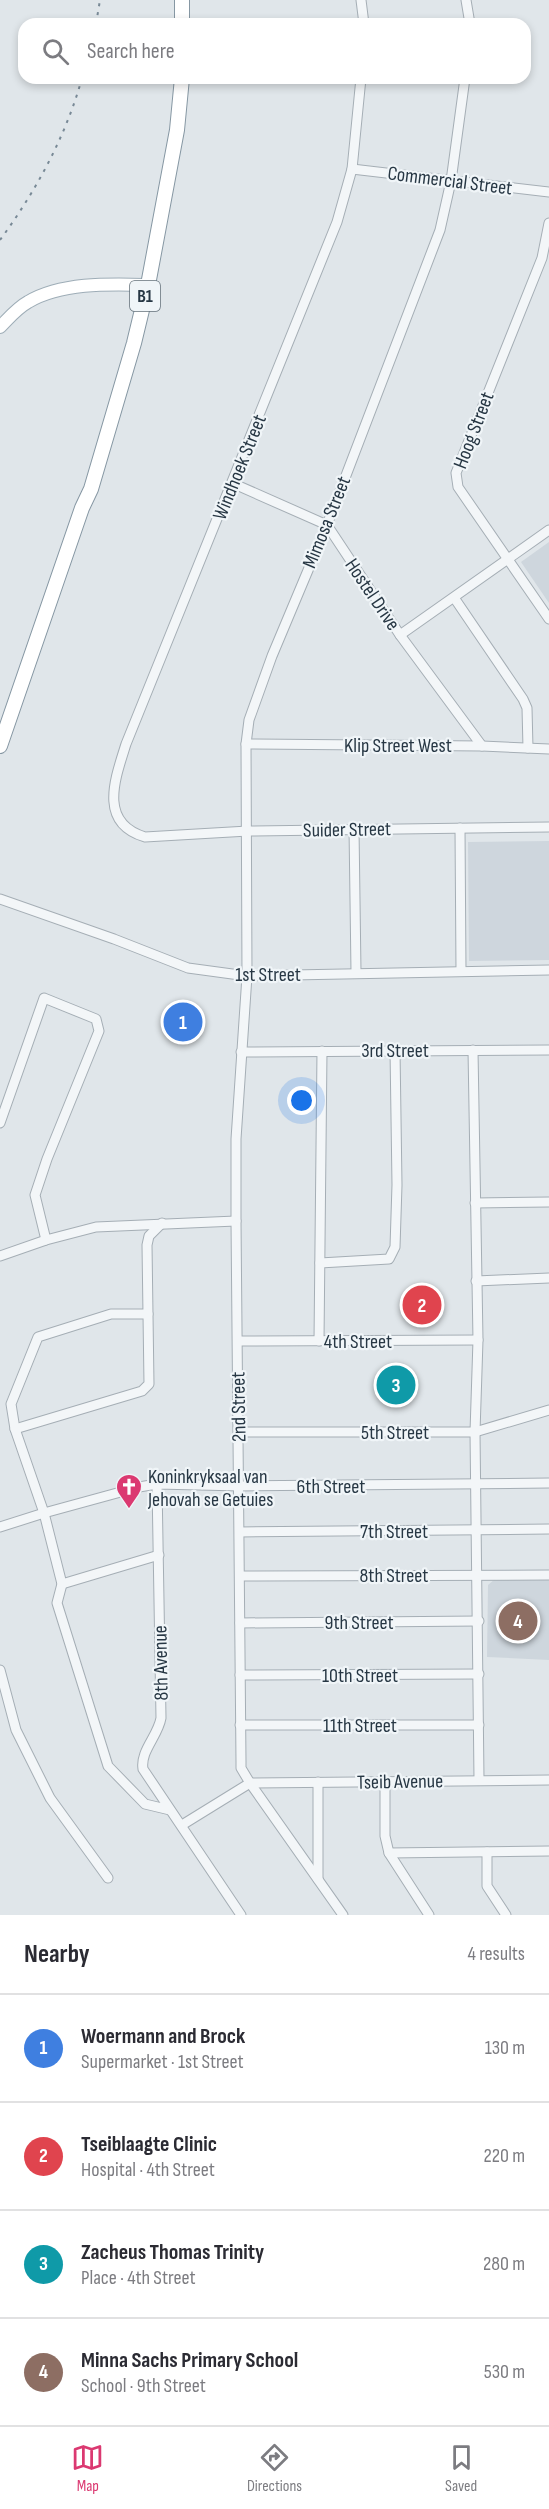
<!DOCTYPE html>
<meta charset="utf-8">
<style>
:root{--surface:#fff;--page:#f2f2f3;--text:#2b2b33;--muted:#7c7c81;--line:#e1e1e2;--accent:#db3971}
body{margin:0;font-family:"Sofia Sans Condensed",sans-serif;background:var(--page);color:var(--text)}
.you{position:absolute;left:302px;top:1101px;width:21px;height:21px;margin:-15px;border:4px solid #fff;border-radius:50%;background:#1a73e8;box-shadow:0 0 0 9px #1a73e833}
.badge{display:grid;place-items:center;width:39px;height:39px;border-radius:50%;background:var(--accent);color:#fff;font-size:20px;font-weight:700}
.pin{position:absolute;translate:-50% -50%;border:3px solid #fff;box-shadow:0 2px 6px #0006}
.list{margin:0;padding:0;list-style:none}
h2{display:flex;justify-content:space-between;align-items:center;height:78px;margin:0;padding:0 24px;font-size:26px}
h2 small{font-size:20px;font-weight:400;color:var(--muted)}
.list li{display:grid;grid-template-columns:39px 1fr auto;gap:18px;align-items:center;box-sizing:border-box;height:108px;padding:0 24px;border-top:2px solid var(--line)}
.list b{display:block;font-size:22px;white-space:nowrap}
.list p{margin:0;font-size:20px;white-space:nowrap;color:var(--muted)}
.list em{font-size:20px;font-style:normal;color:var(--muted)}
.icon{flex:none;width:33px;height:33px;fill:none;stroke:currentColor;stroke-width:2;stroke-linecap:round;stroke-linejoin:round}
.map{position:relative;flex:none;width:549px;height:1915px;overflow:hidden}
.search{position:absolute;background:var(--surface);box-shadow:0 3px 9px #0003;left:18px;right:18px;top:18px;height:66px;display:flex;align-items:center;gap:15px;box-sizing:border-box;padding:0 21px;border-radius:18px;color:var(--muted);font-size:22px}
.sheet{height:510px;background:var(--surface)}
nav{display:flex;justify-content:space-around;align-items:center;box-sizing:border-box;height:84px;border-top:2px solid var(--line);background:var(--surface);font-size:16px;color:var(--muted)}
nav a{display:grid;justify-items:center;gap:3px}
nav .on{color:var(--accent)}
.map>svg:first-child{display:block}
</style>
<div class="map">
<svg width="549" height="1915" viewBox="0 0 549 1915">
<rect width="100%" height="100%" fill="#e0e6ea"/>
<!-- built -->
<g fill="#ced6dd">
<polygon points="549,542 549,603 521,562"/>
<polygon points="549,841 549,960 469,961 468,842"/>
<polygon points="495,1579 549,1579 549,1660 487,1657 488,1585"/>
</g>
<g fill="none" stroke-linecap="round" stroke-linejoin="round">
<defs>
<g id="minor">
<polyline points="361,0 364,24"/>
<polyline points="466,0 470,24"/>
<path d="M361,78l-9,91 -15,53 -211,522c-11,35 -28,79 19,93l103,-6 301,-4"/>
<polyline points="352,169 549,192"/>
<polyline points="549,223 542,258 456,473 458,487 549,619"/>
<polyline points="232,483 327,525 400,635 482,746"/>
<polyline points="455,599 523,699 527,708 528,748"/>
<polyline points="400,635 549,530"/>
<polyline points="246,744 482,746 549,749"/>
<polyline points="354,828 356,972"/>
<polyline points="460,828 461,971"/>
<polyline points="0,899 114,939 188,968 247,976 549,970"/>
<polyline points="473,1050 478,1340 475,1432 479,1779"/>
<polyline points="241,1052 549,1050"/>
<polyline points="0,1123 44,998 96,1019 99,1031 47,1159 35,1195 46,1240"/>
<polyline points="475,1203 549,1202"/>
<polyline points="0,1256 46,1240 96,1227 236,1221"/>
<polyline points="320,1263 389,1259 395,1247 397,1185 395,1050"/>
<polyline points="476,1281 549,1278"/>
<polyline points="148,1314 111,1314 38,1337 11,1404 15,1429 44,1513 62,1584 57,1603 108,1766 145,1804 170,1810"/>
<polyline points="238,1341 478,1340"/>
<polyline points="319,1341 322,1051"/>
<polyline points="15,1429 142,1391 149,1384 147,1245 149,1236 162,1223"/>
<polyline points="239,1432 475,1432 549,1410"/>
<path d="M157,1484l4,234c-3,18 -21,33 -18,51l98,146"/>
<polyline points="0,1527 44,1513 139,1487 157,1484 240,1486 549,1483"/>
<polyline points="240,1532 549,1529"/>
<polyline points="240,1576 549,1575"/>
<polyline points="62,1584 159,1555"/>
<polyline points="240,1623 479,1621"/>
<polyline points="0,1670 16,1730 50,1798 108,1878"/>
<polyline points="240,1675 479,1674"/>
<polyline points="240,1725 479,1725"/>
<polyline points="385,1781 385,1836 389,1853 429,1915"/>
<polyline points="318,1782 318,1879"/>
<polyline points="250,1783 549,1780"/>
<polyline points="182,1825 250,1783"/>
<polyline points="487,1852 487,1886 506,1915"/>
<polyline points="389,1853 549,1851"/>
<polyline points="343,1915 250,1783 241,1768 241,1762 236,1221 236,1139 247,976 246,744 249,720 272,656 327,525 440,230 451,181 465,78"/>
</g>
<path id="major" d="M0,327c9,-9 17,-19 28,-25 34,-20 82,-18 120,-17"/>
<g id="highway">
<polyline points="182,24 182,0"/>
<polyline points="0,746 82,508 91,489 134,343 148,285 177,130 182,78"/>
</g>
</defs>
<!-- minor casing -->
<use href="#minor" stroke="#a5aeb5" stroke-width="11"/>
<!-- major casing -->
<use href="#major" stroke="#9eadb7" stroke-width="14"/>
<!-- highway casing -->
<use href="#highway" stroke="#8697a3" stroke-width="16"/>
<!-- minor -->
<use href="#minor" stroke="#f3f6f8" stroke-width="9"/>
<!-- major -->
<use href="#major" stroke="#fff" stroke-width="12"/>
<!-- highway -->
<use href="#highway" stroke="#fff" stroke-width="14"/>
<!-- rail -->
<g stroke="#788996" stroke-width="2" stroke-dasharray="3 6" stroke-linecap="butt">
<polyline points="96,24 100,0"/>
<path d="M0,240c36,-49 66,-104 82,-162"/>
</g>
</g>
<!-- icons -->
<defs>
<symbol id="church-pin" viewBox="-11 -11 22 30"><path d="M0 17L-7.5 6A9.5 9.5 0 1 1 7.5 6Z" fill="#db3971" stroke="#f0f5f8"/><path d="M-1.2-6h2.4v3.5h3.3v2.4h-3.3V6h-2.4V-.1h-3.3v-2.4h3.3Z" fill="#fff"/></symbol>
</defs>
<g fill-rule="evenodd">
<use href="#church-pin" x="114" y="1472" width="30" height="40"/>
</g>
<g text-anchor="middle" stroke-width="4.5" stroke-linejoin="round" paint-order="stroke">
<!-- shield labels -->
<rect fill="#f0f5f8" stroke="#63707a" stroke-width="1.5" x="130" y="281" width="30" height="30" rx="4.5"/>
<g font-size="18" font-weight="bold" fill="#273744">
<text x="145" y="302">B1</text>
</g>
<!-- street labels -->
<g font-size="20" fill="#273744" stroke="#f0f5f8">
<text transform="translate(450 180) rotate(7)" y="7">Commercial Street</text>
<text transform="translate(473 430) rotate(-69)" y="7">Hoog Street</text>
<text transform="translate(239 467) rotate(-68)" y="7">Windhoek Street</text>
<text transform="translate(326 522) rotate(-68)" y="7">Mimosa Street</text>
<text transform="translate(373 594) rotate(56)" y="7">Hostel Drive</text>
<text x="398" y="752">Klip Street West</text>
<text transform="translate(347 829) rotate(-1)" y="7">Suider Street</text>
<text x="268" y="981">1st Street</text>
<text x="395" y="1057">3rd Street</text>
<text x="358" y="1348">4th Street</text>
<text transform="translate(238 1407) rotate(-91)" y="7">2nd Street</text>
<text x="395" y="1439">5th Street</text>
<text x="331" y="1493">6th Street</text>
<text x="394" y="1538">7th Street</text>
<text x="394" y="1582">8th Street</text>
<text x="359" y="1629">9th Street</text>
<text transform="translate(160 1663) rotate(-91)" y="7">8th Avenue</text>
<text x="360" y="1682">10th Street</text>
<text x="360" y="1732">11th Street</text>
<text transform="translate(400 1781) rotate(-1)" y="7">Tseib Avenue</text>
</g>
<!-- poi labels -->
<g font-size="20" fill="#273744" stroke="#f0f5f8" text-anchor="start">
<text x="148" y="1483">Koninkryksaal van<tspan x="148" dy="23">Jehovah se Getuies</tspan></text>
</g>
</g>
</svg>
<div class="you"></div>
<div class="pin badge" style="left:183px;top:1022px;background:#3f7fe0">1</div>
<div class="pin badge" style="left:422px;top:1305px;background:#e0444e">2</div>
<div class="pin badge" style="left:396px;top:1385px;background:#0f9aa8">3</div>
<div class="pin badge" style="left:518px;top:1621px;background:#8d6e63">4</div>
<div class="search"><svg class="icon" aria-label="search" viewBox="0 0 24 24"><circle cx="10" cy="10" r="6"/><path d="M15 15l6 6"/></svg>Search here</div>
</div>
<section class="sheet">
<h2>Nearby<small>4 results</small></h2>
<ul class="list">
<li><span class="badge" style="background:#3f7fe0">1</span><div><b>Woermann and Brock</b><p>Supermarket · 1st Street</p></div><em>130 m</em></li>
<li><span class="badge" style="background:#e0444e">2</span><div><b>Tseiblaagte Clinic</b><p>Hospital · 4th Street</p></div><em>220 m</em></li>
<li><span class="badge" style="background:#0f9aa8">3</span><div><b>Zacheus Thomas Trinity</b><p>Place · 4th Street</p></div><em>280 m</em></li>
<li><span class="badge" style="background:#8d6e63">4</span><div><b>Minna Sachs Primary School</b><p>School · 9th Street</p></div><em>530 m</em></li>
</ul>
</section>
<nav>
<a class="on"><svg class="icon" aria-label="map" viewBox="0 0 24 24"><path d="M3 6l6-2 6 2 6-2v14l-6 2-6-2-6 2zM9 4v14M15 6v14"/></svg>Map</a>
<a><svg class="icon" aria-label="directions" viewBox="0 0 24 24"><path d="M12 3l9 9-9 9-9-9zM9 14v-3h6M13 9l2 2-2 2"/></svg>Directions</a>
<a><svg class="icon" aria-label="saved" viewBox="0 0 24 24"><path d="M7 4h10v16l-5-4-5 4z"/></svg>Saved</a>
</nav>
